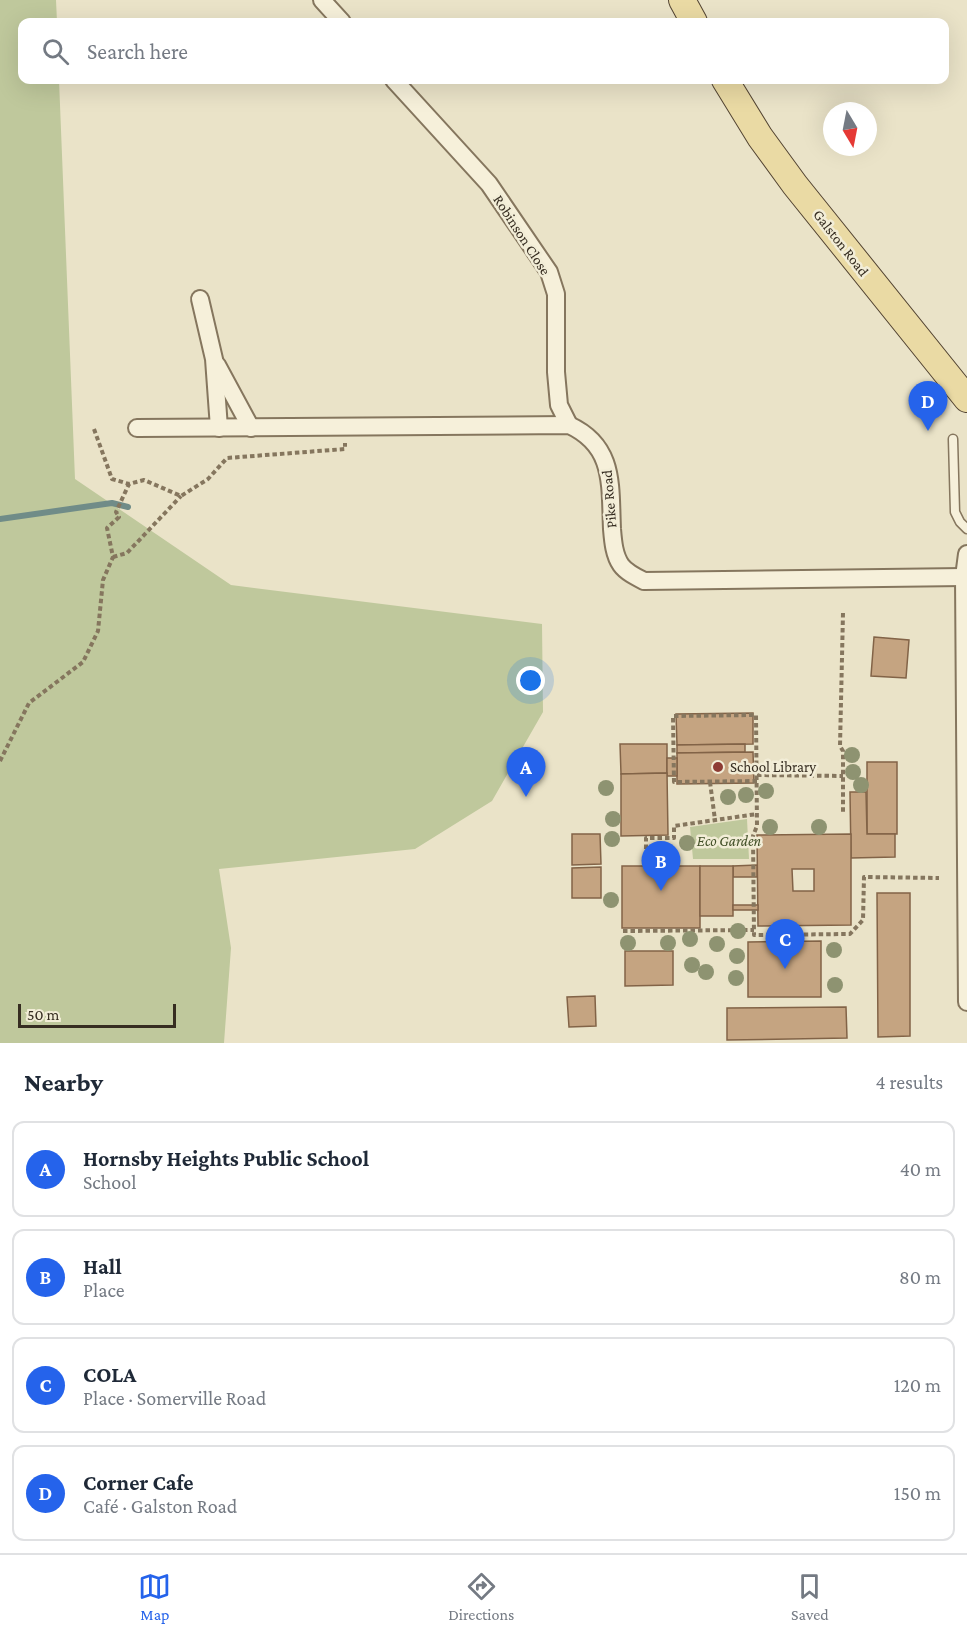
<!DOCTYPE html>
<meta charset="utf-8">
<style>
:root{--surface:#fff;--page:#f2f2f3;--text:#1f2937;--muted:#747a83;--line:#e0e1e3;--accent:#2563eb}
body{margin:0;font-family:"Crimson Pro",serif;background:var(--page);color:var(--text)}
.compass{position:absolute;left:823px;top:102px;width:54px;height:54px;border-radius:50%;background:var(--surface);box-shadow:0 6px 24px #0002;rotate:170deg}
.scale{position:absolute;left:18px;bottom:15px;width:158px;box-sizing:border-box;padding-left:6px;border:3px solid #362d21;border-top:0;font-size:16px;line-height:21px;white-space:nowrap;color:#362d21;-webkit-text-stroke:4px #f2edd7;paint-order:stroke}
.you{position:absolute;left:531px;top:681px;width:21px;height:21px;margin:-15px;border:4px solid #fff;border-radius:50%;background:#1a73e8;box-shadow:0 0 0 9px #1a73e833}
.badge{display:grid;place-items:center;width:39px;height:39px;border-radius:50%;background:var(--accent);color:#fff;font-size:20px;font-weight:700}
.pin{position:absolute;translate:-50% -50px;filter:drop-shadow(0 2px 3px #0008)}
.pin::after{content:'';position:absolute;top:32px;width:21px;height:18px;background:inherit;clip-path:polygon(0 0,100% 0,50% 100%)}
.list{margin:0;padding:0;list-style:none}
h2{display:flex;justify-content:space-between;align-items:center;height:78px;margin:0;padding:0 24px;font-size:26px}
h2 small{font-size:20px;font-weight:400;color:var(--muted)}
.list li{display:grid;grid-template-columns:39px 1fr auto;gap:18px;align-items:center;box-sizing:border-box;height:96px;margin:0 12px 12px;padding:0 12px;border:2px solid var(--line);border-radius:12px}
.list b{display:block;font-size:22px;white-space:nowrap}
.list p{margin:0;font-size:20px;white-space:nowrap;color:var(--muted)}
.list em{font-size:20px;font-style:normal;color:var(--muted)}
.icon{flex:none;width:33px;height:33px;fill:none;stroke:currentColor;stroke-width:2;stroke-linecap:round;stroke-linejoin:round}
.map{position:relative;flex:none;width:967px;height:1043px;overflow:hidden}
.search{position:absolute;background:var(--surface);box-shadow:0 6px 24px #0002;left:18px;right:18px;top:18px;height:66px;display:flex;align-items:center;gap:15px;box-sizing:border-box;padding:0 21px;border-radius:12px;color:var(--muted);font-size:22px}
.sheet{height:510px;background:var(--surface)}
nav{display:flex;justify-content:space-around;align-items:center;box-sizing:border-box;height:84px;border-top:2px solid var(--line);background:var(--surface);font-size:16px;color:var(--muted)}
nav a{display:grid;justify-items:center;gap:3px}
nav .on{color:var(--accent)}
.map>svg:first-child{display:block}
</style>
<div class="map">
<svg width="967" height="1043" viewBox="0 0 967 1043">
<rect width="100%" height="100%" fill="#eae3c8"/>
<!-- green -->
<g fill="#bfc89c">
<polygon points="0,0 56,0 57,22 22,22 22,80 59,80 75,479 231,585 542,624 543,712 492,801 415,849 219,869 231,948 224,1043 0,1043"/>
<polygon points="747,819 749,859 693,859 690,827"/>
</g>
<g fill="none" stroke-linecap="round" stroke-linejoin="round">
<!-- stream -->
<polyline stroke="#708c88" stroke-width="6" points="0,519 112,503 128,507"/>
</g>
<!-- building -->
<g fill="#c5a481" stroke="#826347" stroke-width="1.5" fill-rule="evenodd">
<polygon points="874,637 909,640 906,678 871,676"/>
<polygon points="753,713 753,744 677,745 676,714"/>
<polygon points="620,744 667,744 667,773 621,774"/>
<polygon points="745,744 745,752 677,753 677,745"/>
<polygon points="753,752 754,783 677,784 677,753"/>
<rect x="667" y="758" width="10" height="18"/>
<rect x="867" y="762" width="30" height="72"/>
<polygon points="667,773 668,835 621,836 621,774"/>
<polygon points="850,792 866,792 867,834 895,834 895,857 851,858"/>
<polygon points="572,834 600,834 601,864 572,865"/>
<path d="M851,834v91l-93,1 -1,-91zM792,869h22v22h-21z"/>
<polygon points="757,865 757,877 733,877 733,866"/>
<rect x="622" y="866" width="78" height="62"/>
<rect x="700" y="866" width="33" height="50"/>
<polygon points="601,867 601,898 572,898 572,868"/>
<polygon points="877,893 910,893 910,1036 878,1037"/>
<rect x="733" y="905" width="25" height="5"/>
<polygon points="821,941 821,997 748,997 748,942"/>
<polygon points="625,951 673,951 673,985 625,986"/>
<polygon points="595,996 596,1026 569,1027 567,997"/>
<polygon points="846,1007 847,1038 727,1040 727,1008"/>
</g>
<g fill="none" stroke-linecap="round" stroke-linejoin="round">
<defs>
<polyline id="service" points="953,439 955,512 960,522 967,529"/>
<g id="minor">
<polyline points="322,0 342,22"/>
<polyline points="394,80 489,184 549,272 556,294 556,372 559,405 569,425"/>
<polyline points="200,299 214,359 219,428"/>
<polyline points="217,365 251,428"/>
<path d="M137,428l432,-3c46,21 41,60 43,104 1,12 2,26 9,36 5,7 15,12 23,16l320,-4"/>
<polyline points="967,554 964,577 967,1002"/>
</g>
<g id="primary">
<polyline points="682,0 694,22"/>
<polyline points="725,80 760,137 795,185 967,399"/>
</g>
</defs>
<!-- service casing -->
<use href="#service" stroke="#85765e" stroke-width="11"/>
<!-- minor casing -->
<use href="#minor" stroke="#85765e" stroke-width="20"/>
<!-- primary casing -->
<use href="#primary" stroke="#534432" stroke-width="28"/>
<!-- path -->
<g stroke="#85765e" stroke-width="4" stroke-dasharray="4.5 3" stroke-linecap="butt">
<polyline points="94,429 112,479 129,484 144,480 181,496 208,479 227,458 345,449 345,443"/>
<polyline points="113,557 127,553 181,496"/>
<polyline points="843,613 840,746 843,751 843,813"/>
<polyline points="0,761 29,703 83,662 98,631 103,580 113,557 107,528 119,517 116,512 129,484"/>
<polyline points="757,775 843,776"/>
<polyline points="757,781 674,782 673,716 756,715 757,826 753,836 754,935 850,934 863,920 864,877 939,878"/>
<polyline points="710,782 715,820"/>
<polyline points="646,864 646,838 674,838 674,826 757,814"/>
<polyline points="623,931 754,930"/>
</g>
<!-- service -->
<use href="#service" stroke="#f6f0da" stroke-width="8"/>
<!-- minor -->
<use href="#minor" stroke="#f6f0da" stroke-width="16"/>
<!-- primary -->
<use href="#primary" stroke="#eadaa4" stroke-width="26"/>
</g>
<!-- trees -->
<g fill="#8e9371">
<circle cx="852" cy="755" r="8"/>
<circle cx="853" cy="772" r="8"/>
<circle cx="861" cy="785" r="8"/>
<circle cx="606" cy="788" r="8"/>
<circle cx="766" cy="791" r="8"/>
<circle cx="746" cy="795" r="8"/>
<circle cx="728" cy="797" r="8"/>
<circle cx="613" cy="819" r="8"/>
<circle cx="770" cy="827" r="8"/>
<circle cx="819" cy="827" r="8"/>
<circle cx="612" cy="839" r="8"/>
<circle cx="687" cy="843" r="8"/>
<circle cx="611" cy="900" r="8"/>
<circle cx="738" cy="931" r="8"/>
<circle cx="690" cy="939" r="8"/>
<circle cx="628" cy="943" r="8"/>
<circle cx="668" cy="943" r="8"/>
<circle cx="717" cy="944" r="8"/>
<circle cx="834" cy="950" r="8"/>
<circle cx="737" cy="956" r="8"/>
<circle cx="692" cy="965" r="8"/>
<circle cx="706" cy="972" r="8"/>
<circle cx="736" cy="978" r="8"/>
<circle cx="835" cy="985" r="8"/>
</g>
<!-- markers -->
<circle fill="#8e3c34" stroke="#f2edd7" stroke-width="2" cx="718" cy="767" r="6"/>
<g text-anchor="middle" stroke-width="5" stroke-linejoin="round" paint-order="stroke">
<!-- street labels -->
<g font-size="15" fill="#362d21" stroke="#f2edd7">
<text transform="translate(522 235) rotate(57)" y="5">Robinson Close</text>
<text transform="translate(841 243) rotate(52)" y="5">Galston Road</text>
<text transform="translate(609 499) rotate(-95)" y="5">Pike Road</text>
</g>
<!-- poi labels -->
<g font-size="15" fill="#362d21" stroke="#f2edd7" text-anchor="start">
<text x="730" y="772">School Library</text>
</g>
<!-- park labels -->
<g font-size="15" font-style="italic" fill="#435129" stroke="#f2edd7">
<text x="729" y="846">Eco Garden</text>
</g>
</g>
</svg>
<svg class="compass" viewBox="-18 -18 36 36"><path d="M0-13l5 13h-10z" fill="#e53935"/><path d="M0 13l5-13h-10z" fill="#747a83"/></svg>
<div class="scale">50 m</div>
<div class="you"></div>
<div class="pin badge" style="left:526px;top:797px">A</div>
<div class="pin badge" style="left:661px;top:891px">B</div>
<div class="pin badge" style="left:785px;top:969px">C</div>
<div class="pin badge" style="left:928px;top:431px">D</div>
<div class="search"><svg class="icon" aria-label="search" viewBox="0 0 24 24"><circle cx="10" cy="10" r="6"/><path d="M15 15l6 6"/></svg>Search here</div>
</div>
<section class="sheet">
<h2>Nearby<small>4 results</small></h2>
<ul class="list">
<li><span class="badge">A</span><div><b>Hornsby Heights Public School</b><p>School</p></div><em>40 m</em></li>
<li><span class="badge">B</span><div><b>Hall</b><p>Place</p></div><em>80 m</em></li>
<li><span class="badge">C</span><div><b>COLA</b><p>Place · Somerville Road</p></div><em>120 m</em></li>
<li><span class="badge">D</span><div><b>Corner Cafe</b><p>Café · Galston Road</p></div><em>150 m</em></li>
</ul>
</section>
<nav>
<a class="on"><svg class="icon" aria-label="map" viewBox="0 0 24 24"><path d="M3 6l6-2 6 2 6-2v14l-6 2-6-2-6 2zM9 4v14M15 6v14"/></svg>Map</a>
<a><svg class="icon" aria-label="directions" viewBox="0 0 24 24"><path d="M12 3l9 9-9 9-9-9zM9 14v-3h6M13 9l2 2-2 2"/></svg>Directions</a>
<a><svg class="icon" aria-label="saved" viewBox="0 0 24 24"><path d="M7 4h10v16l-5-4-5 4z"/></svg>Saved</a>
</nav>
